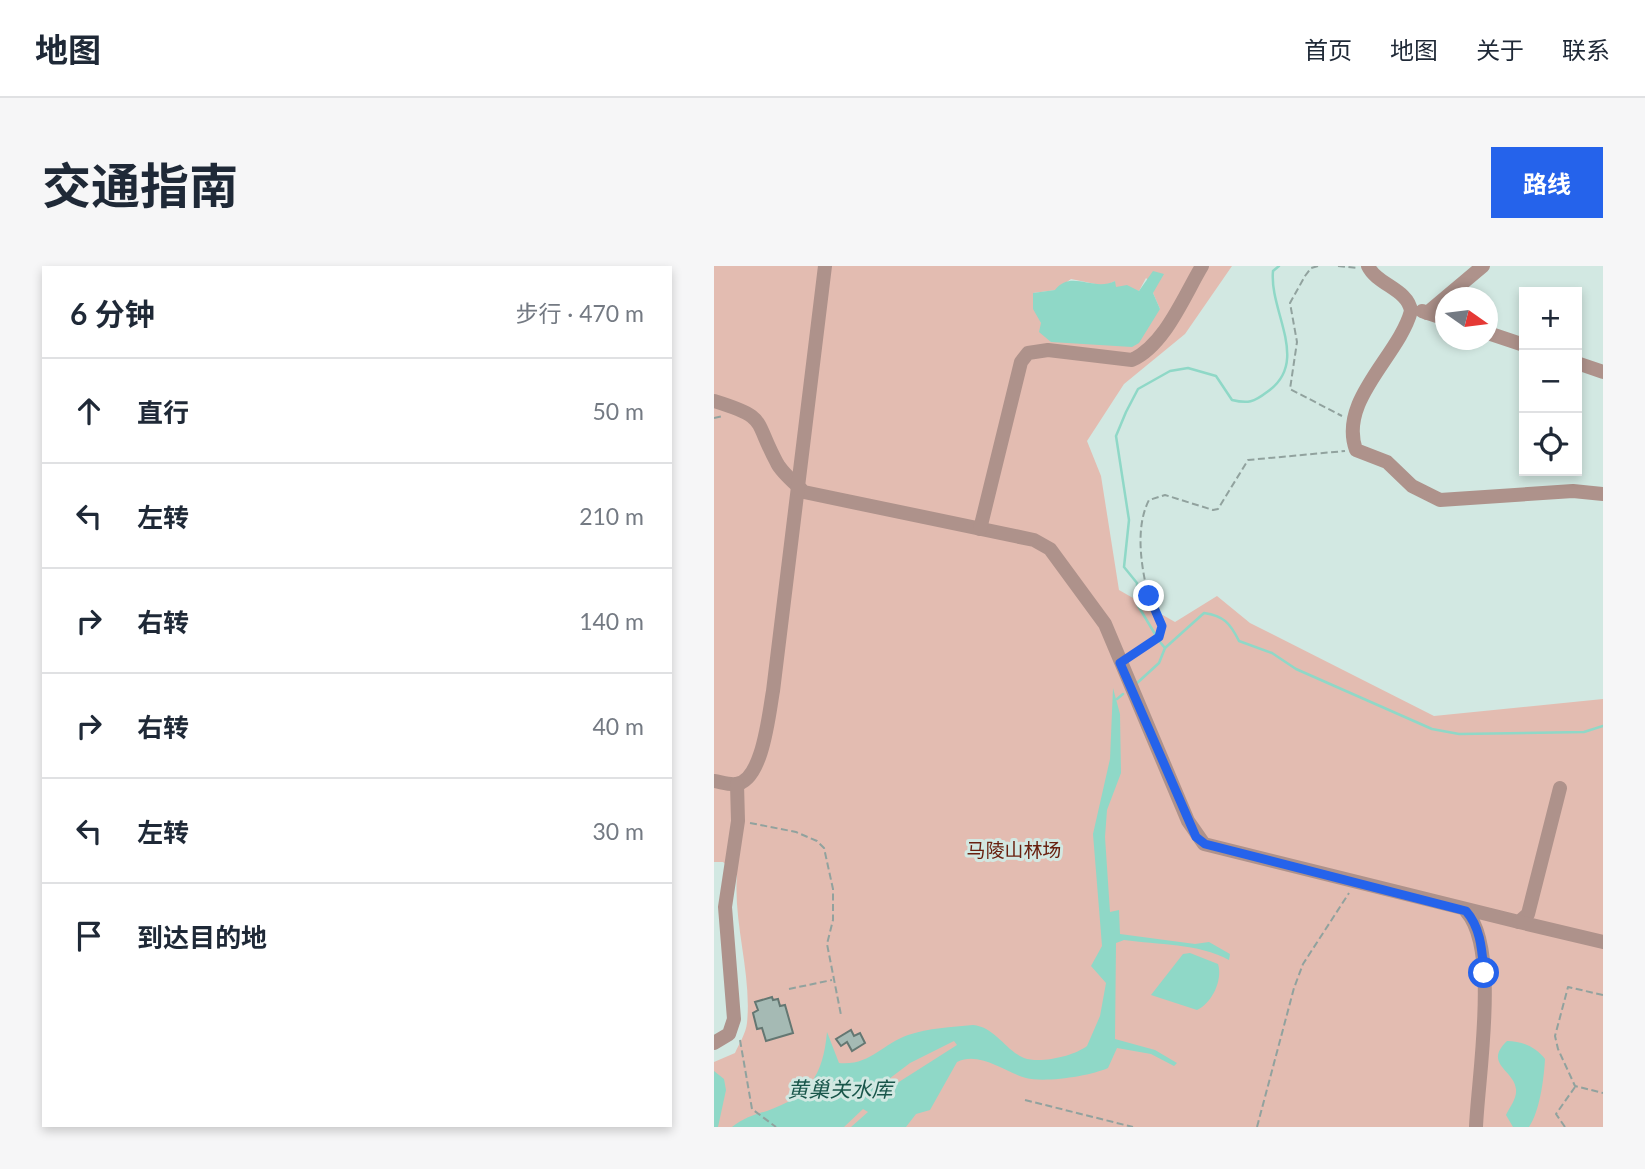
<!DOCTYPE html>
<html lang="zh">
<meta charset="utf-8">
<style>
:root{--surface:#fff;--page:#f6f6f7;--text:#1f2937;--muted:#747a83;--line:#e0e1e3;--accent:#2563eb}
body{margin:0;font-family:Lato,"Noto Sans SC",sans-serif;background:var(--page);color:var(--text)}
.controls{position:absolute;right:21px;top:21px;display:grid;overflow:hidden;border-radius:0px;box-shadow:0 4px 10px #0003}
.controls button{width:63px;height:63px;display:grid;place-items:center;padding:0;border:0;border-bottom:2px solid var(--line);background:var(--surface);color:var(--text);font:35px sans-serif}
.compass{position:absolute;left:721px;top:21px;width:63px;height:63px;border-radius:50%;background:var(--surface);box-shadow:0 4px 10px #0003;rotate:104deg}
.stop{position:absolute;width:21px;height:21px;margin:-16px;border:5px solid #2563eb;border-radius:50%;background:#fff}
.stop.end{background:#2563eb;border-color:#fff;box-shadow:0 2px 7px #0008}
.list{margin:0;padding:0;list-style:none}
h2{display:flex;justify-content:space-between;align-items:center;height:91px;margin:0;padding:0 28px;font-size:30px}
h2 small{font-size:23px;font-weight:400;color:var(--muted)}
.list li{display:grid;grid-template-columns:46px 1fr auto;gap:21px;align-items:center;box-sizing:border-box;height:105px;padding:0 28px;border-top:2px solid var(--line)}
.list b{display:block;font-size:26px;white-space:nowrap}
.list em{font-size:23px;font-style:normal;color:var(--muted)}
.icon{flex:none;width:38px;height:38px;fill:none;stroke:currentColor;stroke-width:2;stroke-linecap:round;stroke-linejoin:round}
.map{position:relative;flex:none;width:889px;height:861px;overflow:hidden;border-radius:0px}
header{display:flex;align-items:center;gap:42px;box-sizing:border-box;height:98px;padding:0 35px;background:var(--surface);border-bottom:2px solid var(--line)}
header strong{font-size:33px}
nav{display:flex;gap:38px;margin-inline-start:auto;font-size:24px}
.intro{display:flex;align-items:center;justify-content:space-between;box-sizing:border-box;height:168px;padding:0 42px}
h1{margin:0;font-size:49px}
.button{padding:18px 32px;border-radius:0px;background:var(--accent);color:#fff;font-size:24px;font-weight:700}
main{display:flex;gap:42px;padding:0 42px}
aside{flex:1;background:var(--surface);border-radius:0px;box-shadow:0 4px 10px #0003}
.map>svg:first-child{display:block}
</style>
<header>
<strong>地图</strong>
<nav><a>首页</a><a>地图</a><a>关于</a><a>联系</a></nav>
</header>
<div class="intro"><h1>交通指南</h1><a class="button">路线</a></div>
<main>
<aside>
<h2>6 分钟<small>步行 · 470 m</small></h2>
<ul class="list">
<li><svg class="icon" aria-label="ahead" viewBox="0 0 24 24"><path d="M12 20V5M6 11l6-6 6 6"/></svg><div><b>直行</b></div><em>50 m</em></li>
<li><svg class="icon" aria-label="left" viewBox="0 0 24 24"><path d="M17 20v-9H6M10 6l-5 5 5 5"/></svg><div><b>左转</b></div><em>210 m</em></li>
<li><svg class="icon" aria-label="right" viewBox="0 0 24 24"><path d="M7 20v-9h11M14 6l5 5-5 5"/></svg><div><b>右转</b></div><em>140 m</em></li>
<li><svg class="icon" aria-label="right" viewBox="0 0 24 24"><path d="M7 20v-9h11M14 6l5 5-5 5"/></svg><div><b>右转</b></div><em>40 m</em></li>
<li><svg class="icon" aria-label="left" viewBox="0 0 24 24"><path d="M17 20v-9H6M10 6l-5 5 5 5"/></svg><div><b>左转</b></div><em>30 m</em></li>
<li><svg class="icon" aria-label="arrive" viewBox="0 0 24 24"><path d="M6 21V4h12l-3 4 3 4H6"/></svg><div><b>到达目的地</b></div></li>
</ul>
</aside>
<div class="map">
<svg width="889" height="861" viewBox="0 0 889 861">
<rect width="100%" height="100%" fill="#d2e8e2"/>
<!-- green -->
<path fill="#e3bcb1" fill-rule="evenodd" d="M0,0h518l-47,68 -61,50 -37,57 14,35 18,114 56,32 42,-26 33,27 184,93 169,-17v428h-889v-65l21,-9c4,-9 11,-20 12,-30 5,-50 -14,-99 -10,-149l-14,-12h-9zM432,12l9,8 -2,7 7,16 -99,33h-10l-10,-19 -8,-30 23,-3 15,-11 34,7 10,-5v6l24,4z"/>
<!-- water -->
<g fill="#8fd8c7" fill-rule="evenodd">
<path d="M439,5l11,3 -11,19 7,16 -21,34 -7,4 -81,-5 -12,-10 2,-9 -8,-14v-16l22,-3c16,-21 38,2 60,-9l1,6 11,-2 12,6z"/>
<path d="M399,422l7,26 1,59 -14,37 -2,27 5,75 9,-2 1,24 75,10 14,-2 21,12 -1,6c-31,-17 -71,-15 -105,-20l-8,3 -1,96 40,11 22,13 -3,3 -23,-12 -34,-6 -9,20c-18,8 -63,15 -82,10 -22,-6 -46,-27 -69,-16l-27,48 -14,4 -10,13h-55l17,-15 -5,-3 -19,18h-112c12,-9 21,-12 35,-16 42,-15 56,-35 60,-79l12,31c31,3 43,-19 69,-28 21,-7 43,-8 65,-10 22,2 32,25 51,33 16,6 50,-2 63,-12l13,-30 6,-33 -15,-17 11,-20 -9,-112 17,-75zM240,775l3,4 -66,42 -5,-1 -1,-4 25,-19z"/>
<path d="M476,687l28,11c5,16 -6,39 -21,46l-46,-15 32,-41z"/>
<path d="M793,775c15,0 29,6 38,18 -1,19 -5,52 -16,68h-16l-7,-12c4,-9 11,-16 10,-26 -2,-19 -33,-25 -9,-48z"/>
<polygon points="0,805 10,813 12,824 4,861 0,861"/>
</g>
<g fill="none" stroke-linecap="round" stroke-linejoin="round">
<!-- stream -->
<g stroke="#8fd8c7" stroke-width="2.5">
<path d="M441,368l-18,-30v-21l-13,-16 5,-47 -13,-84 10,-24 12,-23 32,-18 18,-3 28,8 16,24c16,4 22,2 35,-8 44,-30 2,-80 6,-121l6,-5"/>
<path d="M451,382l39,-35c20,3 26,10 35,28l33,12 24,16 136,60 27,5 125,-2 19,-6"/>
<polyline points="422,418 445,397 451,382 446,376"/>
<polyline points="403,433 409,428"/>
</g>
</g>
<!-- building -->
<g fill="#a5bab4" stroke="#647772" stroke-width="2">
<polygon points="58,731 59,734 64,733 66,740 71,739 79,767 52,775 48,762 43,763 39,747 44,744 41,736"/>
<polygon points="137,764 140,770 146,767 151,777 138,785 133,776 127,780 122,773"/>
</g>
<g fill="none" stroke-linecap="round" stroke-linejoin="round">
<!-- path -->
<g stroke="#91a29e" stroke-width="2" stroke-dasharray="7 3.5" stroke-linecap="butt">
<polyline points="604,0 597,2 591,10 576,37 583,76 576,123 628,150"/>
<polyline points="624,0 643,2"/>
<polyline points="0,152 9,150"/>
<path d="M417,391l28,-20c4,-17 -7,-27 -11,-43 -7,-28 -13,-67 1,-94l16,-5 48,15 5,-1 30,-49 97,-9"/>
<polyline points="36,557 82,566 103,575 110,582 119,623 119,654 113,678 127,749"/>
<polyline points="75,723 118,714"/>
<polyline points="889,729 854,721 841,770 844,783 861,820 889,827"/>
<polyline points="26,774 38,843 62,861"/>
<polyline points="311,834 419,861"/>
<polyline points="543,861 580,722 589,698 635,627"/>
<polyline points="851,861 842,848 861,821"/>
</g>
<!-- minor -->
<g stroke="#ae928b" stroke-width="14">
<path d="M654,0c9,19 40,23 43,45 -12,45 -73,89 -55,139l31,12 25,24 28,14 133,-9 30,3"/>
<polyline points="708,45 732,53"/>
<polyline points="713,47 769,0"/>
<polyline points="774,67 810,79"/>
<polyline points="863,97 889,106"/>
<path d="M0,135c55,17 39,18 63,62 5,10 19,21 27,29l230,48 16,9 55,75 83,197 16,23 315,78 9,-8 32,-126"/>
<path d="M266,263l41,-167 7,-9 20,-3 84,10c33,-15 52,-64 70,-94"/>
<path d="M0,515c7,1 15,4 22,3 27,-3 33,-72 37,-93l52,-425"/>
<path d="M752,645c34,38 12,165 10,216"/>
<polyline points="805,656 889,676"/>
<polyline points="0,777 15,768 20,753 11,641 24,555 23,518"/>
</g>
</g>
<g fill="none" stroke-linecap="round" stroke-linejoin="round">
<!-- route -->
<path stroke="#2563eb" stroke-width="9" d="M435,330l13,30 -3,11 -39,26 76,174 9,7 261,67c15,17 16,40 18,62"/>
</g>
<g text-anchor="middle" stroke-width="6" stroke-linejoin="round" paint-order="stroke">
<!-- park labels -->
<g font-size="19" fill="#68200f" stroke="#d2e8e2">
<text x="300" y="591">马陵山林场</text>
</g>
<!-- water labels -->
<g font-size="21" font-style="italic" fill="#19564a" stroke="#d2e8e2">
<text x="126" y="831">黄巢关水库</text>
</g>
</g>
</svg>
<div class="controls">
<button>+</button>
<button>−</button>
<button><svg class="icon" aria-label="locate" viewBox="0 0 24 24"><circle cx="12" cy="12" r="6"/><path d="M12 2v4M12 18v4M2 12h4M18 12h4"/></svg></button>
</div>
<svg class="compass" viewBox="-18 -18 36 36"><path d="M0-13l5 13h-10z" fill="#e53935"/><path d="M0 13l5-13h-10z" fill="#747a83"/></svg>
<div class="stop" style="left:770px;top:707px"></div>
<div class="stop end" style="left:435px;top:330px"></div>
</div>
</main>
